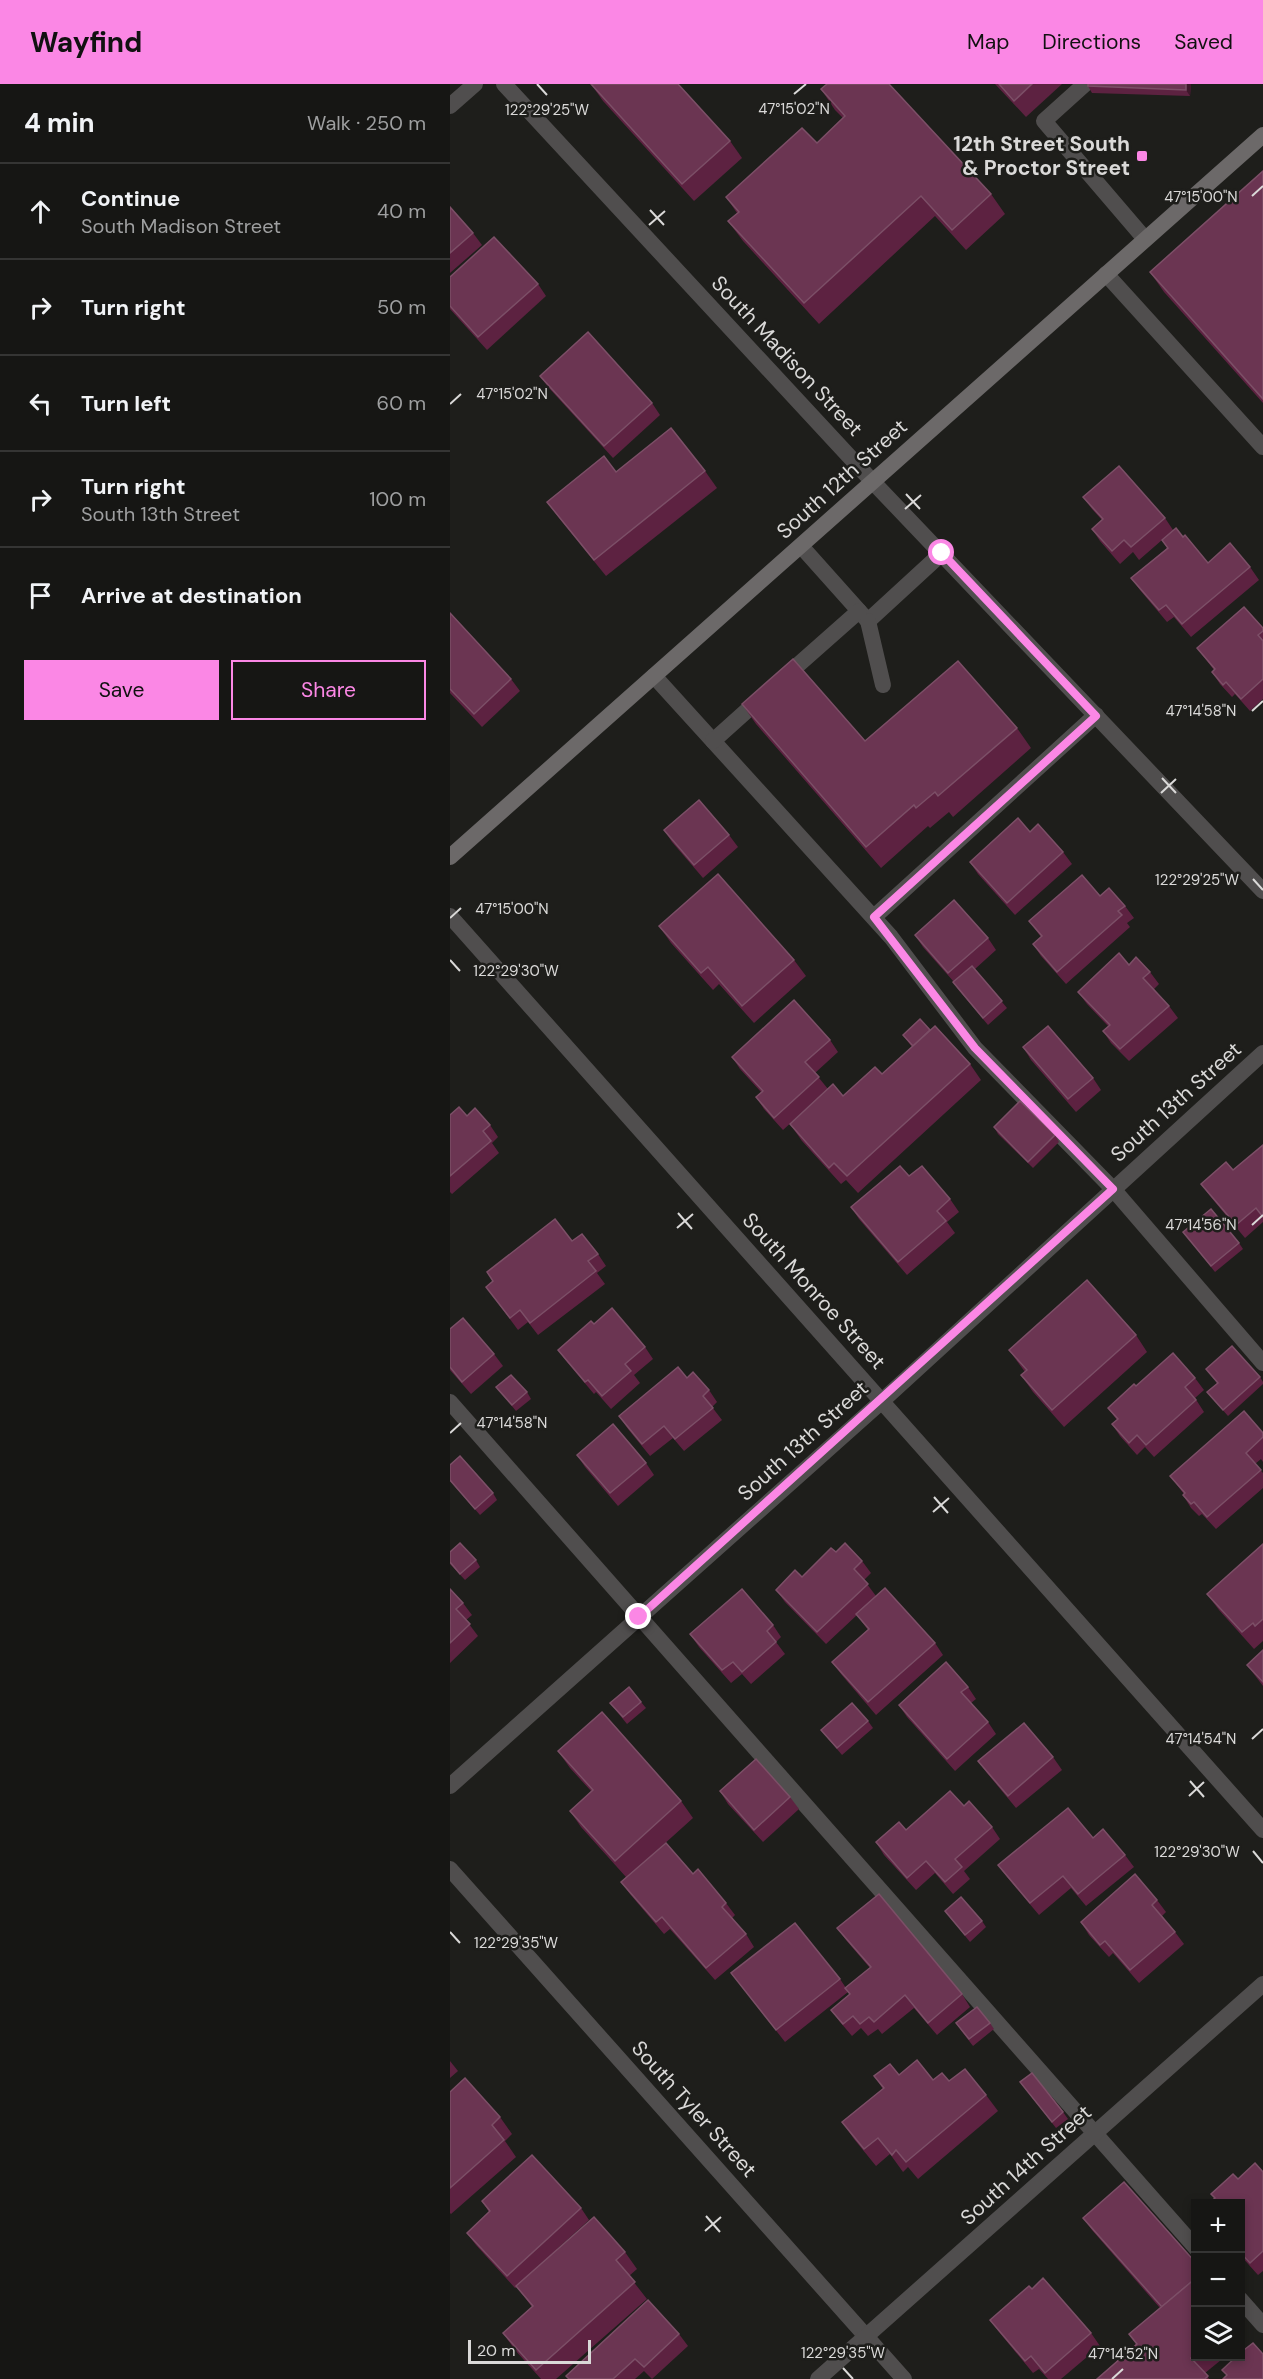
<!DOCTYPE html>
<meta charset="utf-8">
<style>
:root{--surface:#161614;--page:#232322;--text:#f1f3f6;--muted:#9e9fa0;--line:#353534;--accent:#fb87e5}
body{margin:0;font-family:"DM Sans",sans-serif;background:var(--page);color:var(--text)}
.controls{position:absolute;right:18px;bottom:18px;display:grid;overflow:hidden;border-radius:0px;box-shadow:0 3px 9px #0003}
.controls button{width:54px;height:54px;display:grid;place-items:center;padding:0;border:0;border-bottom:2px solid var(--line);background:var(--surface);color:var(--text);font:30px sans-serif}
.scale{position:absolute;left:18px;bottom:15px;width:123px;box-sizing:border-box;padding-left:6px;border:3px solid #dad9d8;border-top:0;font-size:16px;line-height:21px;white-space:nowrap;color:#dad9d8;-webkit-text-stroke:4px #1e1e1b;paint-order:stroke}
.stop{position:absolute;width:18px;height:18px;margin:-14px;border:4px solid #fb87e5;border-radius:50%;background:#fff}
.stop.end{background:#fb87e5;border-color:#fff;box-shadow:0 2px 6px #0008}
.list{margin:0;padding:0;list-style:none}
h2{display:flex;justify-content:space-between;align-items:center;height:78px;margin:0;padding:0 24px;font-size:26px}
h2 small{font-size:20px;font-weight:400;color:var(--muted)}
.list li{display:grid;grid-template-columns:39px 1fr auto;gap:18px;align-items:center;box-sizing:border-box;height:96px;padding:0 24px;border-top:2px solid var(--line)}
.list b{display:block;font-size:22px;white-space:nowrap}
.list p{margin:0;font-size:20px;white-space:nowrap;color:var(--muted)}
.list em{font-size:20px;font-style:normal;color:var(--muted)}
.actions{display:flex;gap:12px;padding:18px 24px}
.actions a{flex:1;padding:14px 0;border:2px solid var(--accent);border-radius:0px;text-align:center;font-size:21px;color:var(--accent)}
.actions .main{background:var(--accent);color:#111}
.icon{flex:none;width:33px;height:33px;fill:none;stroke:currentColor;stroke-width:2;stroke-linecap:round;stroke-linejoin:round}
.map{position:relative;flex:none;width:813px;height:2295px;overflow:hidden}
header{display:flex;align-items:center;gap:36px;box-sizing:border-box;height:84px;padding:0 30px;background:var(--accent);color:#111}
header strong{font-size:28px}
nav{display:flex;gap:33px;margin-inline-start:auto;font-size:21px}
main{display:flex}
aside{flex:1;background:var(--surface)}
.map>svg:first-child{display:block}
</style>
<header>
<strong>Wayfind</strong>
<nav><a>Map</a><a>Directions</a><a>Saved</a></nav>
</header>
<main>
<aside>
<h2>4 min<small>Walk · 250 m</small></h2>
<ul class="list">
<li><svg class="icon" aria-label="ahead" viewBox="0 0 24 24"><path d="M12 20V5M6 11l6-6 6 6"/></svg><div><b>Continue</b><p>South Madison Street</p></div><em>40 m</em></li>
<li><svg class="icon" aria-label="right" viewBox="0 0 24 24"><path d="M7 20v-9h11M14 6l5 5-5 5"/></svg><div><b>Turn right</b></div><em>50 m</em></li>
<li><svg class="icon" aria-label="left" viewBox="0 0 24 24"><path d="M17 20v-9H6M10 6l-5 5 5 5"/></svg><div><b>Turn left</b></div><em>60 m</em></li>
<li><svg class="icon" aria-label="right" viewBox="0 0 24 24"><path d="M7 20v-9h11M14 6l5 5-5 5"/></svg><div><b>Turn right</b><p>South 13th Street</p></div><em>100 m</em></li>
<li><svg class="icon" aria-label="arrive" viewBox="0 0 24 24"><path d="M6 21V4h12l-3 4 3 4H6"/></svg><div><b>Arrive at destination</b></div></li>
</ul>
<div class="actions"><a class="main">Save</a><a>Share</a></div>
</aside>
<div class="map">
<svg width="813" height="2295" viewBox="0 0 813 2295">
<rect width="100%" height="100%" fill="#1e1e1b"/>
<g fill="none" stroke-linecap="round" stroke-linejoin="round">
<!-- service -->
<g stroke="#504e4e" stroke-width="16">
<polyline points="635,0 594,37 695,155"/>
<polyline points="656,190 813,363"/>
<polyline points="351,462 418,537 492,469"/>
<polyline points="418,537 433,601"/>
<polyline points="204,592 441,853 525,964 663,1105 813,1279"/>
<polyline points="331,596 409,527"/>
<polyline points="263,657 312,613"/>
<polyline points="424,833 646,631"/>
<polyline points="0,1318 746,2164"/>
<polyline points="790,2215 813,2241"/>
</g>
<!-- minor -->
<g stroke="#504e4e" stroke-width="16">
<polyline points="54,0 423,398 813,807"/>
<polyline points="0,22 25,0"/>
<polyline points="0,832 813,1746"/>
<polyline points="0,1702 432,1317 813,969"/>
<polyline points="0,1785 454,2295"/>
<polyline points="368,2295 813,1900"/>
</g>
<!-- secondary -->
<polyline stroke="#6c6969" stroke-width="16" points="0,773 813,51"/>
</g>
<!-- wall -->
<g fill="#5d2241">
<polygon points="141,0 280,57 292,74 244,117 153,17"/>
<polygon points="545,0 612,0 576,33"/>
<polygon points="741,0 740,12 642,9 638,2"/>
<polygon points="371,5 541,110 555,130 516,166 485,132 369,240 293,157 278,137 287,129 276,113 367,59 393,34 385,26"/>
<polygon points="813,87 813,319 714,208 700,188"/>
<polygon points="0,123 23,149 32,161 0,189"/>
<polygon points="0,193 88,200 96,212 37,266 0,225"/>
<polygon points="90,292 202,319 210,331 163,374 99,304"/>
<polygon points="255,387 267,404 156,492 109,434 97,418 166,388"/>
<polygon points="633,413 715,434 723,446 733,453 758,479 800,483 809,496 741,553 724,533 717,538 690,506 681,494 717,464 712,456 689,476 683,468 670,480 650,457 642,445 652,436 642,425"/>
<polygon points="0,529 61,595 70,607 32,643 0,609"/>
<polygon points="813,544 813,615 800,627 785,610 782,613 770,600 762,588 764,586 747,564"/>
<polygon points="292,620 415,657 567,644 581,664 503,733 499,728 480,744 478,742 431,784 306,640"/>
<polygon points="214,746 279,751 288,763 253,794 222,758"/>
<polygon points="580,748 613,768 622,780 565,831 528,790 520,778"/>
<polygon points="650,812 675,822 684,834 677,839 680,843 616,900 591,872 583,860 591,853 579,837"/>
<polygon points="209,842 344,876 356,892 304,939 269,900 263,906 221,859"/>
<polygon points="465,851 538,854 546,866 525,885 557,924 538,941 508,905 503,898 504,898 473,863"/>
<polygon points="679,881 700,888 709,900 704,905 719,922 728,934 679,977 661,959 653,947 658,942 637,920 628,908"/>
<polygon points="480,946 520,980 531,996 408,1109 396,1096 391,1100 352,1057 340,1040 432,990 462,963 453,951"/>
<polygon points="380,956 388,968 365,989 378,1005 333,1046 314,1025 306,1013 311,1008 290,985 282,973"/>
<polygon points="573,963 643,994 651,1006 626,1028 581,976"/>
<polygon points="0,1031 17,1032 40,1041 48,1053 42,1059 49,1069 2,1110 0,1108"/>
<polygon points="544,1043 605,1051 609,1058 583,1084 548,1050"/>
<polygon points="813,1061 813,1138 795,1154 760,1112 751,1100 783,1086"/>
<polygon points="459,1092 500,1115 509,1128 497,1138 505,1149 457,1191 409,1135 401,1123"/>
<polygon points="733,1148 789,1159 793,1165 765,1188"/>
<polygon points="122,1157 148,1170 156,1182 147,1189 155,1200 88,1251 78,1238 68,1246 36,1203"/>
<polygon points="144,1240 195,1263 203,1275 184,1291 190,1299 161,1325 146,1308 144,1310 117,1278 108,1266"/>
<polygon points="0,1245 44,1270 53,1282 21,1310 0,1286"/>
<polygon points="686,1251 697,1268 614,1343 583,1308 571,1291 575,1288 559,1266"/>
<polygon points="756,1285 810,1293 813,1298 813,1300 778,1332 757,1308 767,1299"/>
<polygon points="237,1294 259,1306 267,1318 262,1323 272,1336 234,1367 223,1354 200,1372 178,1345 169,1332"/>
<polygon points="745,1294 754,1306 745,1314 754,1328 704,1373 695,1363 687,1371 670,1352 662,1340 667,1336 658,1324 686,1302"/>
<polygon points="46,1303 77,1308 81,1315 66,1327"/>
<polygon points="813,1349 813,1378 811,1375 805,1380 813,1389 813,1404 766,1445 752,1430 749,1432 741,1424 733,1411 734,1410 720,1392"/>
<polygon points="127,1371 196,1379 204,1391 168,1422 135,1383"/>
<polygon points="0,1381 43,1409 47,1416 30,1431 0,1397"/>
<polygon points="813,1460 813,1557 804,1565 769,1526 757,1510"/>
<polygon points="0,1468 26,1476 30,1483 15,1496 0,1480"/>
<polygon points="386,1468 412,1477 421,1489 414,1496 426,1512 485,1559 493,1571 426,1631 391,1590 382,1578 418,1546 407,1531 376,1560 335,1518 326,1506 352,1493"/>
<polygon points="0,1505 13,1519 22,1531 16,1536 28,1552 0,1579"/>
<polygon points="323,1541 331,1553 326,1558 335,1570 301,1600 292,1590 281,1599 249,1563 240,1550"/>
<polygon points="813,1566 813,1602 797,1581"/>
<polygon points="518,1603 526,1615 521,1619 538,1638 546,1650 505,1687 457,1633 449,1621"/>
<polygon points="191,1618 196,1624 177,1640 160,1619"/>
<polygon points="418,1637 423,1644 392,1671 371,1646"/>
<polygon points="108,1667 231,1717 243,1734 182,1789 243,1790 276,1819 285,1831 282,1834 296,1850 304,1863 265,1896 220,1845 214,1850 180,1810 171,1798 176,1793 131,1743 120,1727 141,1707 120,1684"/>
<polygon points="603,1673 612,1686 566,1724 537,1689 528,1677"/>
<polygon points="270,1707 340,1713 349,1725 313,1758 278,1720"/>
<polygon points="514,1722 542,1743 550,1755 514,1787 520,1795 503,1810 485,1789 466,1806 434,1771 426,1758"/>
<polygon points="643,1754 675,1771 684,1783 636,1822 621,1804 589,1831 557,1793 548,1781"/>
<polygon points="707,1816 716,1828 712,1832 725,1848 734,1860 689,1899 663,1869 659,1873 639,1851 631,1838"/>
<polygon points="495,1827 532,1837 536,1843 520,1858"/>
<polygon points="387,1844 512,1910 520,1923 487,1951 464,1924 432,1950 428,1945 418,1952 411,1944 402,1952 390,1938 381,1926 400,1911 398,1908 335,1958 281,1889 390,1895 396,1904 420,1884 396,1856"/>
<polygon points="540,1939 544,1945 523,1962 510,1945"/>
<polygon points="0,1977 8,1987 0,1994"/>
<polygon points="449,1991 499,1997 536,2011 548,2027 468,2095 458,2083 453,2088 440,2070 426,2082 404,2055 392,2038 433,2005 424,1992"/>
<polygon points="570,1998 613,2028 618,2035 606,2044"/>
<polygon points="0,2008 50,2033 62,2050 55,2057 66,2073 1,2130 0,2129"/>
<polygon points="813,2088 813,2187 808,2191 790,2171 790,2120 764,2114 761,2110"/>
<polygon points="32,2117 131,2124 139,2136 107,2165 175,2168 187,2185 179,2192 197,2215 106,2295 91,2295 65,2266 53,2249 82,2223 67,2203 65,2204 26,2161 17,2149 39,2128"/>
<polygon points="633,2134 746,2179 746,2272 768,2272 771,2276 755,2289 759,2295 647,2295 686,2260 679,2250 710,2224 642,2146"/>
<polygon points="582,2205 641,2249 650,2262 611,2295 598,2295 589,2285 583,2289 549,2248 540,2236"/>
<polygon points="229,2250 238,2262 202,2295 194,2287 185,2295 119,2295 116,2292"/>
</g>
<!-- shaded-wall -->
<polygon fill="#3e182b" points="736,0 741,0 740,12 736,6"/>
<!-- building -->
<g fill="#6b3552" stroke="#7c4f67" stroke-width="1.5">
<polygon points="141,0 228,0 280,57 232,100"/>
<polygon points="377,0 439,0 541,110 502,146 471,112 354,219 278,137 289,128 276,113 352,44 367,59 395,32 371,5"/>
<polygon points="549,0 582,0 564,17"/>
<polygon points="638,0 736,0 736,6 638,2"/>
<polygon points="813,87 813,315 700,188"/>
<polygon points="0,123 23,149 0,169"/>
<polygon points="44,153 88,200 28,253 0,222 0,193"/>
<polygon points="138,248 202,319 154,362 90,292"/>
<polygon points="221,344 255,387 144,476 97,418 154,372 166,388"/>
<polygon points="669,382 715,434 681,463 674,456 662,467 642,445 653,435 633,413"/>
<polygon points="726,444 733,453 735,451 758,479 780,459 800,483 732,540 716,521 709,526 681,494 718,464 712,456"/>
<polygon points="794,523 813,544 813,547 808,551 813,557 813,595 791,615 776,598 773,601 762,588 765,585 747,564"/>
<polygon points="0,529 61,595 24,630 0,605"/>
<polygon points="343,575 415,657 508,577 567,644 488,712 485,708 466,724 464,721 416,763 292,620"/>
<polygon points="249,716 279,751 244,781 214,746"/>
<polygon points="568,734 580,748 588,740 613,768 557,819 520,778"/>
<polygon points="268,790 344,876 292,922 258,883 251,889 209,842"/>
<polygon points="632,791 650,812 659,804 675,822 668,827 672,831 607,888 583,860 592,852 579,837"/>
<polygon points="504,816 538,854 498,889 465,851"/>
<polygon points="669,869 679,881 686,873 700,888 693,894 719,922 670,965 653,947 660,941 628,908"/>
<polygon points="522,882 552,917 533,934 503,898"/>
<polygon points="344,916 380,956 355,978 369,993 324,1034 306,1013 313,1007 282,973"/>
<polygon points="470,935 480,946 463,962 453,951"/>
<polygon points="485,942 520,980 397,1092 384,1079 379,1084 340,1040 383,1000 393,1012 425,983 432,990"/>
<polygon points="598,942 643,994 618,1015 573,963"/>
<polygon points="570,1017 605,1051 578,1078 544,1043"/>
<polygon points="9,1023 17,1032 25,1024 40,1041 33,1047 41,1057 0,1092 0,1031"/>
<polygon points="813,1061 813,1133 806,1124 786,1141 751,1100 776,1078 783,1086"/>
<polygon points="450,1082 459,1092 472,1082 500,1115 487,1127 496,1137 448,1178 401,1123"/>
<polygon points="761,1125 789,1159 761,1182 733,1148"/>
<polygon points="105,1135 122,1157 132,1150 148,1170 138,1177 146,1187 80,1239 70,1226 60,1234 36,1203 43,1197 37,1188"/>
<polygon points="637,1196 686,1251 602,1326 571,1291 577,1286 559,1266"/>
<polygon points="162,1224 195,1263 175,1280 181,1287 152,1312 138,1296 135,1298 108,1266 141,1237 144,1240"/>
<polygon points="13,1234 44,1270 12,1298 0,1283 0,1245"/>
<polygon points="782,1262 810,1293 773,1326 757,1308 768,1299 756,1285"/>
<polygon points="723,1269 745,1294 735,1303 746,1316 696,1361 687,1351 679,1359 662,1340 668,1335 658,1324 684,1300 686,1302"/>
<polygon points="228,1283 237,1294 243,1288 259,1306 253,1312 263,1324 225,1355 214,1342 192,1360 169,1332"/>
<polygon points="61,1291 77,1308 62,1321 46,1303"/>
<polygon points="794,1327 813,1349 813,1353 796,1369 811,1386 757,1433 744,1418 741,1420 733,1411 735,1409 720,1392"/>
<polygon points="163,1340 196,1379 160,1409 127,1371"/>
<polygon points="10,1372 43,1409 25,1425 0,1396 0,1381"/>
<polygon points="10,1459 26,1476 10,1490 0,1478 0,1468"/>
<polygon points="395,1459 412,1477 404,1485 418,1500 367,1548 326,1506 345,1486 352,1493 381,1464 386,1468"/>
<polygon points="813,1460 813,1535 805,1542 803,1539 792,1548 757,1510"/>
<polygon points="435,1504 485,1559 418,1618 382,1578 419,1545 406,1530"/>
<polygon points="0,1505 13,1519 6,1525 20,1540 0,1559"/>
<polygon points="292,1505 323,1541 317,1547 326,1558 292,1588 283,1578 272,1586 240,1550"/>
<polygon points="813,1566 813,1598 797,1581"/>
<polygon points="496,1578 518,1603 511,1608 538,1638 497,1675 449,1621"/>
<polygon points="179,1603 191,1618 173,1633 160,1619"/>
<polygon points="402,1619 418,1637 387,1664 371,1646"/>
<polygon points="152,1628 231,1717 165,1777 120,1727 143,1706 108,1667"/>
<polygon points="574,1639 603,1673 558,1712 528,1677"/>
<polygon points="306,1675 340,1713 304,1746 270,1707"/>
<polygon points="500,1707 514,1722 519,1717 542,1743 505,1775 512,1783 495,1798 476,1777 457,1794 426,1758 449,1738 456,1746"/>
<polygon points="618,1724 643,1754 653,1745 675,1771 628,1810 613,1792 580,1819 548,1781"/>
<polygon points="216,1759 243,1790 248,1785 276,1819 272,1823 296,1850 256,1884 212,1833 206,1838 171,1798"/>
<polygon points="685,1790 707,1816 702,1821 725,1848 680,1886 655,1857 650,1861 631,1838"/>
<polygon points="429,1810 512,1910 478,1939 455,1911 424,1938 419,1933 410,1940 403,1932 393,1940 381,1926 400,1910 395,1904 421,1883 387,1844"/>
<polygon points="511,1813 532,1837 515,1851 495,1827"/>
<polygon points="345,1839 390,1895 326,1946 281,1889"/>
<polygon points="527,1923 540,1939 519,1955 506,1939"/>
<polygon points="467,1976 483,1996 492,1989 499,1997 515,1985 536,2011 456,2078 446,2066 442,2071 428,2054 414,2065 392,2038 434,2004 424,1992 440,1980 449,1991"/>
<polygon points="582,1989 613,2028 602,2038 570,1998"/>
<polygon points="15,1994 50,2033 42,2041 54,2056 0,2104 0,2008"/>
<polygon points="82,2071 131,2124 57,2192 17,2149 40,2127 32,2117"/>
<polygon points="805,2079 813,2088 813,2167 800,2179 790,2168 790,2120 759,2119 765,2114 761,2110 783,2090 788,2095"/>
<polygon points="674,2098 746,2179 746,2194 712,2223 633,2134"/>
<polygon points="144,2133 175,2168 166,2176 185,2198 86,2286 53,2249 83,2222 66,2202"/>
<polygon points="593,2194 641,2249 595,2289 581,2272 575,2277 540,2236 579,2202 582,2205"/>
<polygon points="746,2194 746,2270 741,2274 758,2292 755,2295 647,2295 687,2260 679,2250"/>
<polygon points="198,2216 229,2250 194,2283 185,2275 163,2295 119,2295 116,2292"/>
<polygon points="803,2259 813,2270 813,2295 773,2295 777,2291 772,2286 787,2272 790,2272 790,2269"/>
</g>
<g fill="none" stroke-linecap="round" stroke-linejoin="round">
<!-- route -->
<polyline stroke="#fb87e5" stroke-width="8" points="189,1533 663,1105 525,964 424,833 646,632 492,469"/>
</g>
<!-- ticks -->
<path fill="none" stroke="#dad9d8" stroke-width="2" d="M87,0l10,11M344,10l12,-10M802,112l11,-10M200,126l14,15M199,141l16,-14M0,320l11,-10M456,410l14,15M455,425l16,-14M802,627l11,-10M712,694l14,15M711,709l15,-14M803,795l10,11M0,834l11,-10M0,876l10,11M228,1129l14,16M802,1141l11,-10M227,1144l16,-14M0,1349l11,-10M484,1413l14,16M483,1428l16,-14M802,1655l11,-10M740,1697l14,16M739,1712l15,-14M803,1767l10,12M0,1848l10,11M256,2132l14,16M255,2147l16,-14M393,2284l10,11M662,2295l11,-10"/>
<!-- markers -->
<rect fill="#fb87e5" stroke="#1e1e1b" stroke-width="2" x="686" y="66" width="12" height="12" rx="3"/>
<g text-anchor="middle" stroke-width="5" stroke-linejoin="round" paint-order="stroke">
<!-- poi labels -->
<g font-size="21" font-weight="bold" fill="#dad9d8" stroke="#1e1e1b" text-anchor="end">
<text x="680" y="67">12th Street South<tspan x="680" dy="24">&amp; Proctor Street</tspan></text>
</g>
<!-- street labels -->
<g font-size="21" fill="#dad9d8" stroke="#1e1e1b">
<text transform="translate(337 272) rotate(47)" y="7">South Madison Street</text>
<text transform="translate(392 395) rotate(-42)" y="7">South 12th Street</text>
<text transform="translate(726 1018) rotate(-42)" y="7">South 13th Street</text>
<text transform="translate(364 1207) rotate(48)" y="7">South Monroe Street</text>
<text transform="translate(353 1357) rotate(-42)" y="7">South 13th Street</text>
<text transform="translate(244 2025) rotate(48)" y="7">South Tyler Street</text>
<text transform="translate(576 2081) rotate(-42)" y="7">South 14th Street</text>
</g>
</g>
<g font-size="15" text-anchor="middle" fill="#dad9d8" stroke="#1e1e1b" stroke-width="5" stroke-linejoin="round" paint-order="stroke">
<text x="344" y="30">47°15'02"N</text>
<text x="97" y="31">122°29'25"W</text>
<text x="751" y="118">47°15'00"N</text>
<text x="62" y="315">47°15'02"N</text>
<text x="751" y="632">47°14'58"N</text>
<text x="747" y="801">122°29'25"W</text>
<text x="62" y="830">47°15'00"N</text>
<text x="66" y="892">122°29'30"W</text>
<text x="751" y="1146">47°14'56"N</text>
<text x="62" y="1344">47°14'58"N</text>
<text x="751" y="1660">47°14'54"N</text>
<text x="747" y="1773">122°29'30"W</text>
<text x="66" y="1864">122°29'35"W</text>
<text x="393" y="2274">122°29'35"W</text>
<text x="673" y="2275">47°14'52"N</text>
</g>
</svg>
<div class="controls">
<button>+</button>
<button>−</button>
<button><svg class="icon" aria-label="layers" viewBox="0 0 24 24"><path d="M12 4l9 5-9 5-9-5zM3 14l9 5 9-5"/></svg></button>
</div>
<div class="scale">20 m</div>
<div class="stop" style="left:492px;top:469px"></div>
<div class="stop end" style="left:189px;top:1533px"></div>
</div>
</main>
